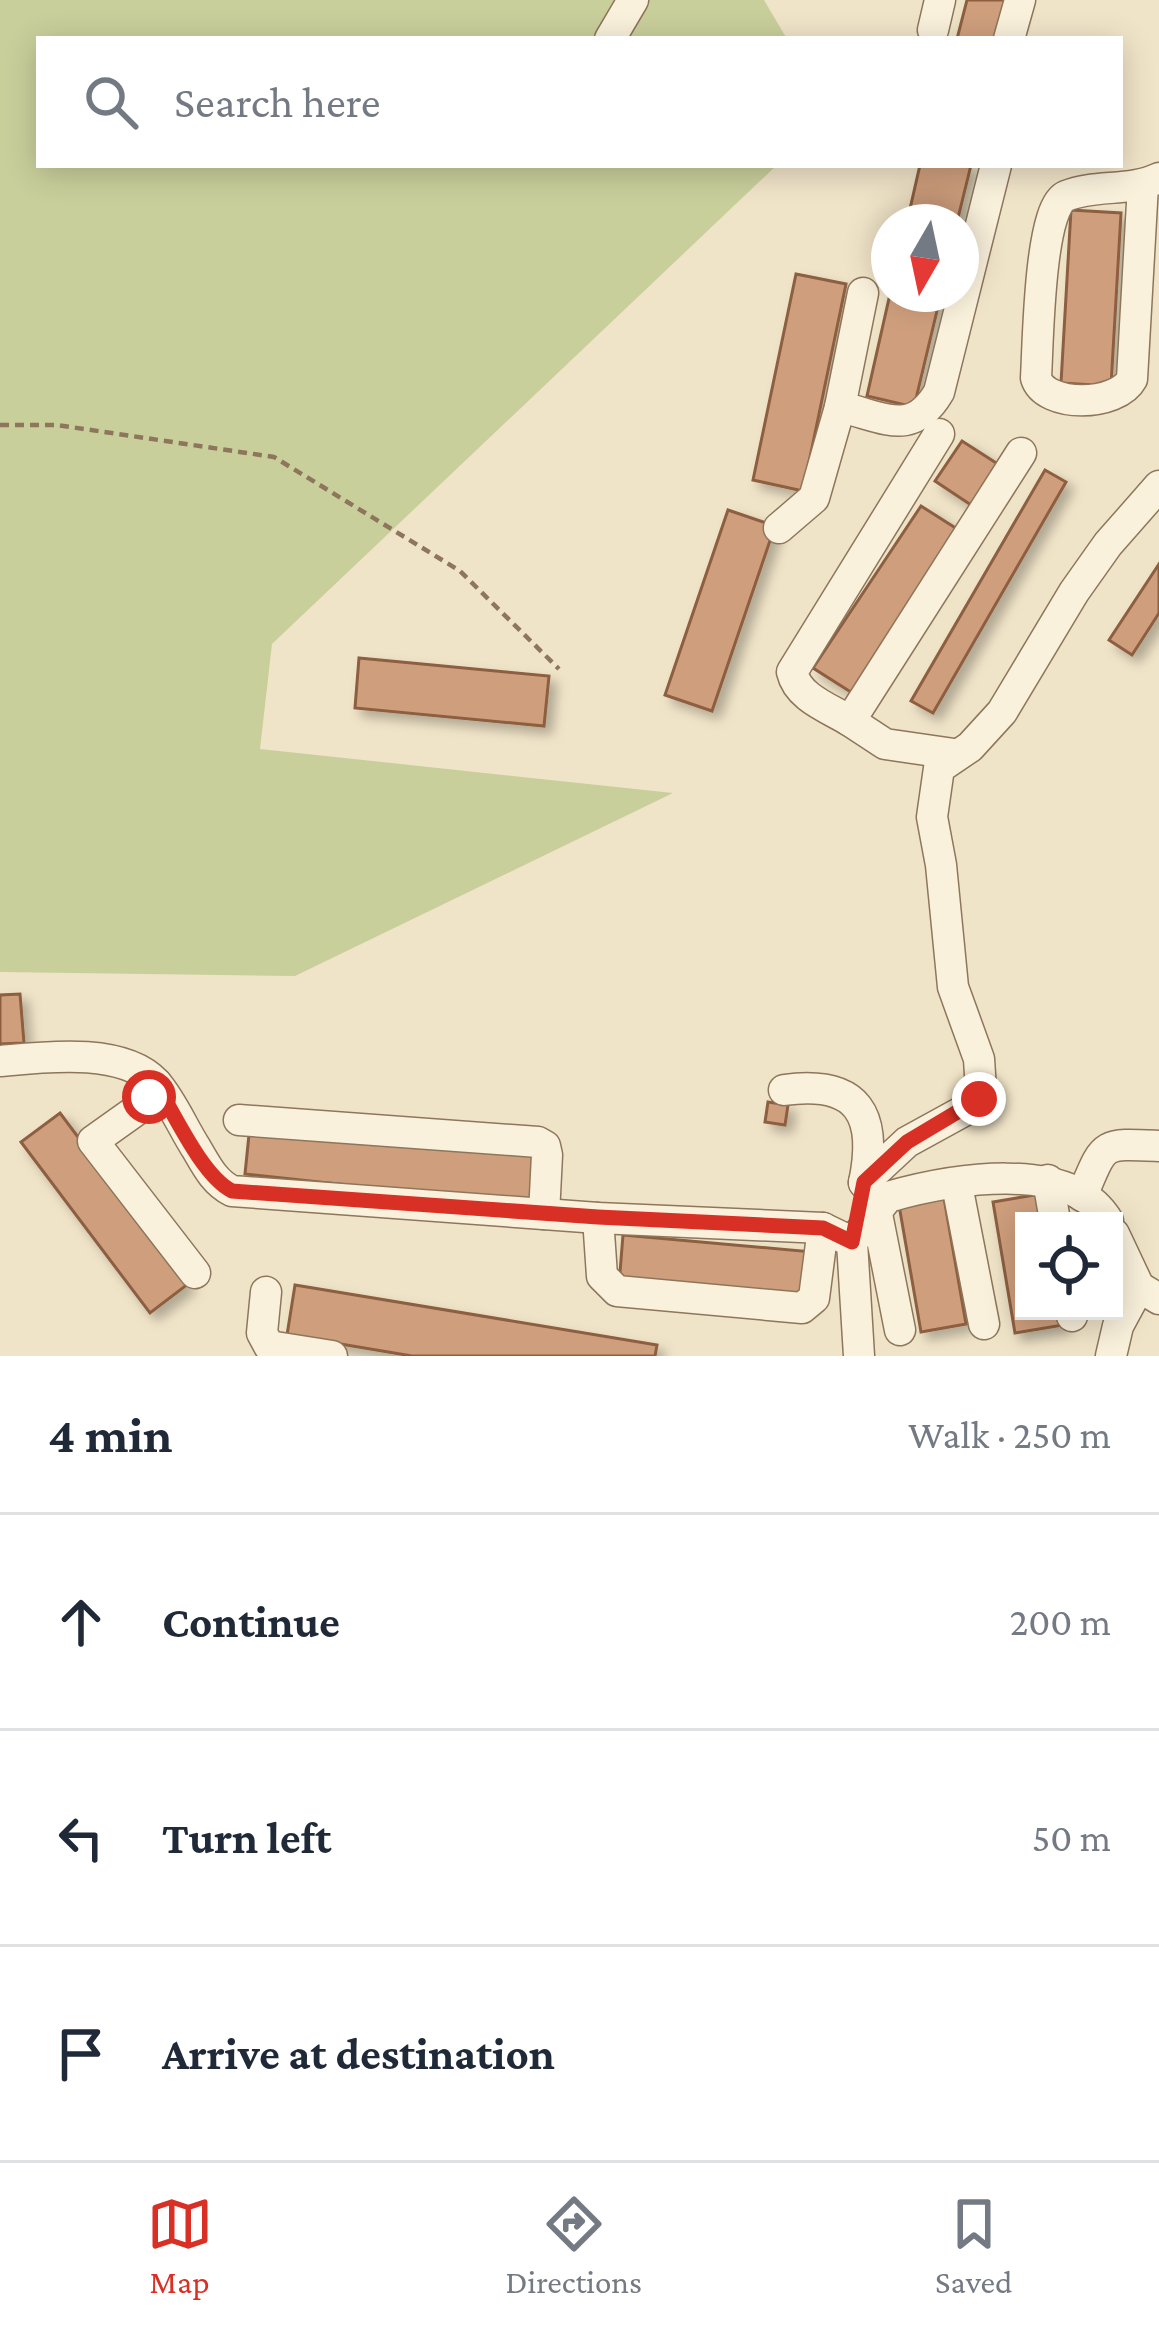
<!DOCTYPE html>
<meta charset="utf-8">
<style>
:root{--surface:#fff;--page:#f6f6f7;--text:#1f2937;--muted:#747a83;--line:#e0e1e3;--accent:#d93025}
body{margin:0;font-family:"Crimson Pro",serif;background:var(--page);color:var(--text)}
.controls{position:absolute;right:36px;bottom:36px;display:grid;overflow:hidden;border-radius:0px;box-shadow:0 6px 30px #0003}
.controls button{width:108px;height:108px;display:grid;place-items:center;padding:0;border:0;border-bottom:3px solid var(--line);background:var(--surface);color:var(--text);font:60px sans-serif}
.compass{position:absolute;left:871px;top:204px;width:108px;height:108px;border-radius:50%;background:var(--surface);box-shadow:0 6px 30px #0003;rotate:189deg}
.stop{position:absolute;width:36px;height:36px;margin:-27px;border:9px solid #d93025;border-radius:50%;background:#fff}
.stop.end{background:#d93025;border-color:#fff;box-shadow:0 3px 12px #0008}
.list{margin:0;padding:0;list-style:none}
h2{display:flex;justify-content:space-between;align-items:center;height:156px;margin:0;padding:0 48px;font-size:51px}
h2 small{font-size:39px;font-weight:400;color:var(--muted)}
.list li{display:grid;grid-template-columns:78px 1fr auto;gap:36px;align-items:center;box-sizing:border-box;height:216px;padding:0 48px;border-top:3px solid var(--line)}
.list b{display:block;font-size:45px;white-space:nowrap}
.list em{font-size:39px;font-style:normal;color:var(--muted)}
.icon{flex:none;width:66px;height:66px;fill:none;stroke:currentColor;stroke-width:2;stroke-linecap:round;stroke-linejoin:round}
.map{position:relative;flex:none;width:1159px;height:1356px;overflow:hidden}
.search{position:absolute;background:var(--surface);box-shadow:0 6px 30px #0003;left:36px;right:36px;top:36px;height:132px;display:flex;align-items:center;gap:30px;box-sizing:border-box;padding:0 42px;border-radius:0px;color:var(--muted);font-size:45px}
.sheet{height:804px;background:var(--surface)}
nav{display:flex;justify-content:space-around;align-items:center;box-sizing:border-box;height:168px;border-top:3px solid var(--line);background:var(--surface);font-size:33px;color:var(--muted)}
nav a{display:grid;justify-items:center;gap:6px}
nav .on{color:var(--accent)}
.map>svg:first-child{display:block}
</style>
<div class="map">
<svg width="1159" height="1356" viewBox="0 0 1159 1356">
<defs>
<filter id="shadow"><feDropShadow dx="7" dy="7" stdDeviation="6" flood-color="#0004"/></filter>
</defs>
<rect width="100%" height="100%" fill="#f0e4c8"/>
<!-- green -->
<polygon fill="#c9cf9b" points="0,0 764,0 787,39 39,39 39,165 777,165 272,644 260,749 673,793 295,976 0,972"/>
<!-- building -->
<g fill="#cf9f7d" stroke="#8d5f41" stroke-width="3" filter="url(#shadow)">
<polygon points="967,0 1016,0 1005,39 957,39"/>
<polygon points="920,165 971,165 957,222 907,222"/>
<polygon points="1071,210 1121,213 1111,386 1061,383"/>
<polygon points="796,274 846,284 803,491 753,480"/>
<polygon points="890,294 941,294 914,407 867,396"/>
<polygon points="962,441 1004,468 977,509 935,481"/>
<polygon points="1045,470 1066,482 933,713 911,701"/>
<polygon points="921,506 965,534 857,696 813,668"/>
<polygon points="728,510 775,526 712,711 665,695"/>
<polygon points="1159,564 1159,613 1132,655 1109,640"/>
<polygon points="359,658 549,676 544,726 355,708"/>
<polygon points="20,994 24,1043 0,1044 0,995"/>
<polygon points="768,1102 788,1105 785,1125 765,1122"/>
<polygon points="60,1113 188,1284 150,1313 21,1142"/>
<polygon points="250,1125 539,1156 534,1205 245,1174"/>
<polygon points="1040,1194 1045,1221 1024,1221 1024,1311 1061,1311 1063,1325 1015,1333 993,1202"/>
<polygon points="944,1198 966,1324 921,1332 899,1205"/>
<polygon points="623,1235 813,1252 808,1302 619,1285"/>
<polygon points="295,1285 657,1345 655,1356 412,1356 287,1335"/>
</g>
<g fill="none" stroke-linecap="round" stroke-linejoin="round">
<defs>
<g id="minor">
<polyline points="933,30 940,0"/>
<polyline points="610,39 633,0"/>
<polyline points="1009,39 1020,0"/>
<path d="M1143,185l-11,194c-15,28 -87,29 -96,-1 2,-32 3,-171 30,-182 29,-12 64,-4 93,-18"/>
<path d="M840,407c45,10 72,31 99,-15l57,-227"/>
<polyline points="779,528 814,498 840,407 863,293"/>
<path d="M850,721c-21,-13 -52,-23 -58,-49l147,-238"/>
<polyline points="954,754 885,744 850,721 1021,453"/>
<path d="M0,1061c44,-4 123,-14 156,22 16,18 27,45 40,65 10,17 18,34 36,43l366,27 225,10 29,14 7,114"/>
<polyline points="156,1083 138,1109 93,1141 195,1273"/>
<path d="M784,1090c75,-10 94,25 80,93"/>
<polyline points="239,1120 538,1142 545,1146 547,1155 544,1214"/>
<polyline points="1048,1180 1055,1221"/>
<polyline points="864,1182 907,1142 969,1108 979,1099 981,1090 979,1059 953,987 941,865 932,817 939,768 970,747 1002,712 1074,592 1108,544 1159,486"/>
<polyline points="957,1185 984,1324"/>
<path d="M1082,1196c23,-54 18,-53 77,-50"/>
<polyline points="876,1209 900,1330"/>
<polyline points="598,1218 602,1276 617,1291 802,1308 814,1298 823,1228"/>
<polyline points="1114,1234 1139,1287 1159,1299"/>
<path d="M852,1242l36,-45c60,-17 182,-40 220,24"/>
<polyline points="266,1292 262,1333 269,1346 332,1356"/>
<polyline points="1071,1311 1072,1316"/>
<polyline points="1111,1356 1118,1326 1139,1287"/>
</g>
</defs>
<!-- minor casing -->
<use href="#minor" stroke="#8d765c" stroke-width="33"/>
<!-- path -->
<polyline stroke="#8d765c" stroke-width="4.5" stroke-dasharray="9 6" stroke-linecap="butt" points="0,425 57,425 274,457 460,571 559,669"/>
<!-- minor -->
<use href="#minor" stroke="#faf1dc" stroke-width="30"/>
</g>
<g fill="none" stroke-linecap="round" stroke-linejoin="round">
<!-- route -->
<path stroke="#d93025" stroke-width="15" d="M149,1097l7,-13c18,29 46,92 76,107l366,26 225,11 29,14 12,-60 43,-40 72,-43"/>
</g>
</svg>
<div class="controls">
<button><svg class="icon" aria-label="locate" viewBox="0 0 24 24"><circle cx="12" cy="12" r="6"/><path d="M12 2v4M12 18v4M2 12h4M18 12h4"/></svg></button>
</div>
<svg class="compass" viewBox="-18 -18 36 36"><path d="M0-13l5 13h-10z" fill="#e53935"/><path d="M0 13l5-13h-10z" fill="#747a83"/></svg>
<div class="stop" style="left:149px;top:1097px"></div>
<div class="stop end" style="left:979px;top:1099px"></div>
<div class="search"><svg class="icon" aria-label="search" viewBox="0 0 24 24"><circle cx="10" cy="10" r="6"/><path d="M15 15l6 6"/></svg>Search here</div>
</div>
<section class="sheet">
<h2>4 min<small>Walk · 250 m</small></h2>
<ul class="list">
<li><svg class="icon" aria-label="ahead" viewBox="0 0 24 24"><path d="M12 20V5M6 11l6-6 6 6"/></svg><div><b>Continue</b></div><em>200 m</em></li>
<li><svg class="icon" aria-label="left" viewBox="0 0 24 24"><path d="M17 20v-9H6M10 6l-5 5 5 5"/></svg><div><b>Turn left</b></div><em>50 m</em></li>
<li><svg class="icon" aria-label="arrive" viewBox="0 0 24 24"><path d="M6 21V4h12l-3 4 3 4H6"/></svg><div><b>Arrive at destination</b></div></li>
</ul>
</section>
<nav>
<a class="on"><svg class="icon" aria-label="map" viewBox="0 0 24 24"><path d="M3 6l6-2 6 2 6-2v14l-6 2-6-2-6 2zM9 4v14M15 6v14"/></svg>Map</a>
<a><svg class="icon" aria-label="directions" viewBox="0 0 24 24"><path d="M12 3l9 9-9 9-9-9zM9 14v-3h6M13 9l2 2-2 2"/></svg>Directions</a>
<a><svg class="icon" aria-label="saved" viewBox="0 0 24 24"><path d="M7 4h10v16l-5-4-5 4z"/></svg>Saved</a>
</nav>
